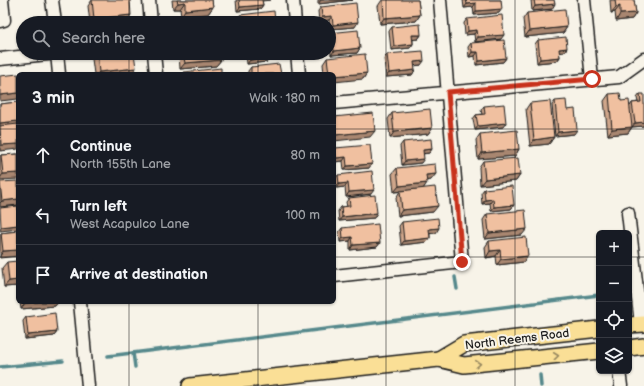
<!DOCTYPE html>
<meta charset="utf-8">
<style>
:root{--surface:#171b24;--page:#20242c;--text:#f1f3f6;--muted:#9ea1a6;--line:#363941}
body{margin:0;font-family:"Balsamiq Sans",sans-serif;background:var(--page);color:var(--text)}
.controls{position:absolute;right:12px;bottom:12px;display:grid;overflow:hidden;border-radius:6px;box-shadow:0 1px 3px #0004}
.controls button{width:36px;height:36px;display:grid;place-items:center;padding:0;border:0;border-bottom:1px solid var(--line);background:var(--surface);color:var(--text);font:20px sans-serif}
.stop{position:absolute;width:12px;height:12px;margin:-9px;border:3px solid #c8321e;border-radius:50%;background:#fff}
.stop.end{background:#c8321e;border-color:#fff;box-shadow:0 1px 4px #0008}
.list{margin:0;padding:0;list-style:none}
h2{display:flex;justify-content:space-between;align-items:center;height:52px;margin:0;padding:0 16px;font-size:17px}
h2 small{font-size:13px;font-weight:400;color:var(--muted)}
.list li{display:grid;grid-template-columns:26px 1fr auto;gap:12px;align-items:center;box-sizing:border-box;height:60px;padding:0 16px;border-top:1px solid var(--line)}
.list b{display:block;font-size:15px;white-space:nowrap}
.list p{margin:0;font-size:13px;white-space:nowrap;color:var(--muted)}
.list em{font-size:13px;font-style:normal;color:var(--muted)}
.icon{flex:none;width:22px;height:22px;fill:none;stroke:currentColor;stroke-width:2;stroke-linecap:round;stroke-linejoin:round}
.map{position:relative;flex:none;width:644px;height:386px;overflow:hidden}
.search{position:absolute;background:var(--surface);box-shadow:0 1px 3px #0004;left:16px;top:16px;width:320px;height:44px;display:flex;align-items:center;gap:10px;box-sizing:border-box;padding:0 14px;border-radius:22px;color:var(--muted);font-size:15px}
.panel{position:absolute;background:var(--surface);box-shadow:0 1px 3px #0004;left:16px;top:72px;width:320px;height:232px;border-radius:6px}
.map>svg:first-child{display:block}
</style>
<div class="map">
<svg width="644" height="386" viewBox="0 0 644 386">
<rect width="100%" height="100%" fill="#f7f3e8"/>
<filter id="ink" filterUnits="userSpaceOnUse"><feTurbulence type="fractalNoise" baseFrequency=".025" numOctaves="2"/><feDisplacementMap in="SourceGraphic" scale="8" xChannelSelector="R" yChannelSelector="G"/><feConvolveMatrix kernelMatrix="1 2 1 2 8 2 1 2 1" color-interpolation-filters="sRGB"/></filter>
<g filter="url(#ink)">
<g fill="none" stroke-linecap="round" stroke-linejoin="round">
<!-- stream -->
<g stroke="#57898c" stroke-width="3.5">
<polyline points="455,277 457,289"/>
<polyline points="629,291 644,289"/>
<polyline points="133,353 135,367"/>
<polyline points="108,356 599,295"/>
<polyline points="0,367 63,361"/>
<polyline points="540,375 541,386"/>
</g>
<defs>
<g id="minor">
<polyline points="52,0 55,23"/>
<polyline points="149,0 151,23"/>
<polyline points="293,0 295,23"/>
<polyline points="584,0 592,79"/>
<polyline points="0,21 4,20 2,0"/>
<polyline points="57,53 59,74"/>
<polyline points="154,53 156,74"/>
<polyline points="297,53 299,74"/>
<polyline points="0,59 57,53"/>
<polyline points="334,103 619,77 644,59"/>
<polyline points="628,213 641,324"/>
<polyline points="334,276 462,262 440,0"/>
<polyline points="80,302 88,386"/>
<polyline points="619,371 621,386"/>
</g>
<g id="major">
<polyline points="629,325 644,324"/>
<polyline points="629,348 644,346"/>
<polyline points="439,359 464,344 599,329"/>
<polyline points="190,386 439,359 464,365 599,351"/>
</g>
</defs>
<!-- minor casing -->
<use href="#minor" stroke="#1c1c1c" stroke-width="15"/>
<!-- major casing -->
<use href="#major" stroke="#1c1c1c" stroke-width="18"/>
<!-- minor -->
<use href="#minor" stroke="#f7f3e8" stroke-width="12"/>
<!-- major -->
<use href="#major" stroke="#fadf96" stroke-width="15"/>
</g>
<!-- wall -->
<g fill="#cea58a" stroke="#1c1c1c">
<polygon points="92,0 127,21 110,23 90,23 88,6"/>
<polygon points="172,0 212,0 213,7 208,14 181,16 180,9 173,9"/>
<polygon points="236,0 271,0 262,1 263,5 260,9 237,11"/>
<polygon points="318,0 353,0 318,4"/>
<polygon points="382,0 418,0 420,15 416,21 380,24 378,6"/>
<polygon points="463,0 501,0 499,13 474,15 473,7 464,8"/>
<polygon points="531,0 554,0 552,9 532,11"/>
<polygon points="610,0 634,0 636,13 632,19 616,21 615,12 611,13"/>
<polygon points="321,7 355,27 330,29 329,20 319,22 318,11"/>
<polygon points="527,13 567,27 563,33 525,37 523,19"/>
<polygon points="240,15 275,21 274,23 237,23 237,19"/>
<polygon points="467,19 501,39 475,42 474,34 465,35 464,23"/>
<polygon points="392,27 421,35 418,39 413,39 413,44 410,48 391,50 389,31"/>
<polygon points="329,33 360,48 357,53 331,55"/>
<polygon points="538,40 567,48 564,52 559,52 560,57 557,61 537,63 535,44"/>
<polygon points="471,43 506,58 503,62 476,65 475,56 469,57 468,47"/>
<polygon points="97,53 132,74 94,74 92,59"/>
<polygon points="179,53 220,53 221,60 216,66 180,69"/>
<polygon points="246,53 270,53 267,62 247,64"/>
<polygon points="387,54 421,65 414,66 415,70 412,75 386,77 384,59"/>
<polygon points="327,58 367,73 363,79 334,74 324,74 323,64"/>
<polygon points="251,67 281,74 248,74 248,71"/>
<polygon points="609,94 630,106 632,103 638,102 637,98 640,94 644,126 632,127 628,133 608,135 604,101"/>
<polygon points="555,101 574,134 555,136 552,105"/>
<polygon points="18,102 0,151 0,104"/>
<polygon points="530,103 554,137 549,144 530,146 526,109"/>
<polygon points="484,106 503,127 475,130 473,119 476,115 482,114 481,110"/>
<polygon points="392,113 432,128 428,134 390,138 388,119"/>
<polygon points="480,134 519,149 515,156 478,159 476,140"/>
<polygon points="403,142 432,149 429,153 423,154 421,163 402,165 400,146"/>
<polygon points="335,148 369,168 344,170 343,161 334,162 334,150"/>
<polygon points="18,154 0,180 0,156 1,155"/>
<polygon points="483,161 520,175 516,181 480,185 479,167"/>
<polygon points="397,168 431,180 427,180 423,189 433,212 398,216 396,198 400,191 421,189 394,192 392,174"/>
<polygon points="338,175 371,194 346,197 345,187 336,188 335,179"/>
<polygon points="0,182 18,205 0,207"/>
<polygon points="484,189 514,205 511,209 491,211 490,203 482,204 481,193"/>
<polygon points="349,198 374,218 339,221 338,211 341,207 347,207 346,202"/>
<polygon points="487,214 522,235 485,239 483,220"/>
<polygon points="402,222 436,233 430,233 430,238 427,242 401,245 399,226"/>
<polygon points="342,228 380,243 377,247 350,250 350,241 340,242 339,232"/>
<polygon points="18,231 0,258 0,235 1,233"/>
<polygon points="489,241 524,262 497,265 496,256 486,258 485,247"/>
<polygon points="7,262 18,286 4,287 2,268"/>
<polygon points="20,302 58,302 55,306 21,309"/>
<polygon points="26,317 57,332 54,336 25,339 23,321"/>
</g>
<!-- shaded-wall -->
<g fill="#a88670" stroke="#1c1c1c">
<polygon points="321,0 353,0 318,4"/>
<polygon points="185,2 180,9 173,9 178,3"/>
<polygon points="476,3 473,7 464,8 467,4"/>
<polygon points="555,4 552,9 532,11 535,6"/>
<polygon points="263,5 260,9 237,11 240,7"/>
<polygon points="620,6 615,12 611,13 616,7"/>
<polygon points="213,7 208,14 181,16 185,10"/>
<polygon points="502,9 499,13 474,15 476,11"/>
<polygon points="636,13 632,19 616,21 620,14"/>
<polygon points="131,15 127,21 110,23 91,23 94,19"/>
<polygon points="420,15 416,21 380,24 384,18"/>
<polygon points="332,16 329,20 319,22 322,17"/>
<polygon points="275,21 274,23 265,23 265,22"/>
<polygon points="358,22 355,27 330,29 333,25"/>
<polygon points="567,27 563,33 525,37 529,31"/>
<polygon points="477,30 474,34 465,35 468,31"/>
<polygon points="412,35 421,35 418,39 409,40"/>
<polygon points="504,35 501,39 475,42 478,37"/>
<polygon points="333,42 330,47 329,47 329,43"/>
<polygon points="413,44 410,48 391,50 394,46"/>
<polygon points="360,48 357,53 331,55 334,51"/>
<polygon points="567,48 564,52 556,53 559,49"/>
<polygon points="472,52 478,52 475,56 469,57"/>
<polygon points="270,57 267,62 247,64 250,60"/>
<polygon points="560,57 557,61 537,63 540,59"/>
<polygon points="506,58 503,62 476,65 479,61"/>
<polygon points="221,60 216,66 180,69 185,63"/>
<polygon points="424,61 421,65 411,66 414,62"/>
<polygon points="136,68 132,74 97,74 99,72"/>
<polygon points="415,70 412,75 386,77 389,73"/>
<polygon points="367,73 363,79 334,82 334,76"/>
<polygon points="18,93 18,99 0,101 0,95"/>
<polygon points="18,121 18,125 0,127 0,123"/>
<polygon points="644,122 644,126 632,127 628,133 608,135 612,129 632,127 635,123"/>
<polygon points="506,123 503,127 475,130 478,126"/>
<polygon points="432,128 428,134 390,138 394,132"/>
<polygon points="577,130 574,134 555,136 558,132"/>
<polygon points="375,131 370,137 334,141 334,137 335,135"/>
<polygon points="554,137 549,144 530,146 534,140"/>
<polygon points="18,144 18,149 0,151 0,147 1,145"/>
<polygon points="432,149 429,153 420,154 423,150"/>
<polygon points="519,149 515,156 478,159 482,153"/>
<polygon points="346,157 343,161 334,162 336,158"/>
<polygon points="424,159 421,163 402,165 405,161"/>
<polygon points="372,164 369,168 344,170 347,166"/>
<polygon points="18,173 18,179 0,180 0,178 3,174"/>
<polygon points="436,174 431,180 422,181 426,175"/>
<polygon points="520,175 516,181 480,185 485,179"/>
<polygon points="348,183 345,187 336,188 339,184"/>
<polygon points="427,183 423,189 394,192 399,186"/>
<polygon points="374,190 371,194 346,197 349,192"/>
<polygon points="18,199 18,205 0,207 0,203 2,201"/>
<polygon points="493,199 490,203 482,204 485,200"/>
<polygon points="514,205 511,209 491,211 494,207"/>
<polygon points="438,206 433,212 398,216 402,210"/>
<polygon points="377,213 374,218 339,221 342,217"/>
<polygon points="18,225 18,229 0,231 1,227"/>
<polygon points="439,228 436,233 426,234 429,229"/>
<polygon points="527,229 522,235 485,239 489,233"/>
<polygon points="352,237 350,241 340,242 343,238"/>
<polygon points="430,238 427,242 401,245 404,241"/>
<polygon points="380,243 377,247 350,250 353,245"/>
<polygon points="18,250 18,256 0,258 0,256 3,251"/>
<polygon points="500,250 496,256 486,258 490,251"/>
<polygon points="528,256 524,262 497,265 501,259"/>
<polygon points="18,280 18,286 4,287 9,281"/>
<polygon points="38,302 58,302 55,306 21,309 25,303"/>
<polygon points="57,332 54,336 25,339 28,335"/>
</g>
<!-- building -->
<g fill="#f0c0a0" stroke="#1c1c1c">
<polygon points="92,0 130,0 131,15 94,19"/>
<polygon points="177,0 212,0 213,7 185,10 185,2 178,3"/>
<polygon points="239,0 262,0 263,5 240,7"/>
<polygon points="383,0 418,0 420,15 384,18"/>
<polygon points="466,0 501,0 502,9 476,11 476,3 467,4"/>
<polygon points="534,0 554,0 555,4 535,6"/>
<polygon points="615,0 634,0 636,13 620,14 620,6 616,7"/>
<polygon points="356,3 358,22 333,25 332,16 322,17 321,7"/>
<polygon points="565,9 567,27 529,31 527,13"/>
<polygon points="274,11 275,21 265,22 265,23 241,23 240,15"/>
<polygon points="502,15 504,35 478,37 477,30 468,31 467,19"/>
<polygon points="212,17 213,23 178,23 178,20"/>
<polygon points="420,24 421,35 412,35 413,44 394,46 392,27"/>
<polygon points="358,30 360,48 334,51 333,42 329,43 329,33"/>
<polygon points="566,37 567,48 559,49 560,57 540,59 538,40"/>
<polygon points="504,40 506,58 479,61 478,52 472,52 471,43"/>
<polygon points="423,51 424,61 414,62 415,70 389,73 387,54"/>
<polygon points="97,53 134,53 136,68 99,72"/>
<polygon points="183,53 220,53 221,60 185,63"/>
<polygon points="249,53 270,53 270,57 250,60"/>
<polygon points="365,54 367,73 334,76 334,74 329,74 327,58"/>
<polygon points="279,64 281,74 251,74 251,67"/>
<polygon points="221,68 221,74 185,74 184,72"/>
<polygon points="18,74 18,93 0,95 0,76"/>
<polygon points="620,93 621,101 629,100 632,127 612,129 609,94"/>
<polygon points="640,94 644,94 644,122 635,123 632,103 641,102"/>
<polygon points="566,100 567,110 575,109 577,130 558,132 555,101"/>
<polygon points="550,101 554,137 534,140 530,103"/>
<polygon points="18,102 18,121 0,123 0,104"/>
<polygon points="504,104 506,123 478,126 476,115 485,114 484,106"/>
<polygon points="430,109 432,128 394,132 392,113"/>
<polygon points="373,113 375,131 335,135 334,117"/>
<polygon points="18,124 18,144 1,145 0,126"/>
<polygon points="517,130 519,149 482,153 480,134"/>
<polygon points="431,139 432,149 423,150 424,159 405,161 403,142"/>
<polygon points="370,145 372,164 347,166 346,157 336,158 335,148"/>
<polygon points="18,154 18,173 3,174 1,155"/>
<polygon points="518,158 520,175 485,179 483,161"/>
<polygon points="435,164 436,174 426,175 427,183 399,186 397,168"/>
<polygon points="372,171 374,190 349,192 348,183 339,184 338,175"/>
<polygon points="18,181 18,199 2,201 0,182"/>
<polygon points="512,186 514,205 494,207 493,199 485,200 484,189"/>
<polygon points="435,187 438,206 402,210 400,191"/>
<polygon points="375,195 377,213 342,217 341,207 350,206 349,198"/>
<polygon points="18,206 18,225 1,227 0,208"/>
<polygon points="525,210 527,229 489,233 487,214"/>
<polygon points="438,218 439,228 429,229 430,238 404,241 402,222"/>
<polygon points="378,224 380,243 353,245 352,237 343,238 342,228"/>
<polygon points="18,231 18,250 3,251 1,233"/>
<polygon points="526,237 528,256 501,259 500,250 490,251 489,241"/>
<polygon points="18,261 18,280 9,281 7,262"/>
<polygon points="25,302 38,302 25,303"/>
<polygon points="55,313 57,332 28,335 26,317"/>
</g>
<!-- one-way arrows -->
<defs><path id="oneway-chevron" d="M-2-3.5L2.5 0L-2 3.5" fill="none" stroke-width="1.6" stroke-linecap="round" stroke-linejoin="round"/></defs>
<g stroke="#96875f">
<use href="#oneway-chevron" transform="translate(556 356) rotate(-6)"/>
<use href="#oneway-chevron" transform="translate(478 364) rotate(-5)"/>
</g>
</g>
<g fill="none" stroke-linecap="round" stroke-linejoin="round" filter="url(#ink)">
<!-- route -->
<polyline stroke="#c8321e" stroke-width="5" points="462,262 448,92 592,79"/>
</g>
<!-- grid -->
<path fill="none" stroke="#1c1c1c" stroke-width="1" stroke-opacity="0.55" d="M129,0v23M258,0v23M386,0v386M515,0v386M129,53v21M258,53v21M0,129h18M334,129h310M0,257h18M334,257h265M629,257h15M129,302v84M258,302v84"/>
<g text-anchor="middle" stroke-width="4" stroke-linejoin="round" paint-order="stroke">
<!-- street labels -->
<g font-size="12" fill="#1c1c1c" stroke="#f7f3e8">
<text transform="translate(517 339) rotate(-7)" y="4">North Reems Road</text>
</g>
</g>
</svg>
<div class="controls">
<button>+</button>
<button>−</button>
<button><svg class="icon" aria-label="locate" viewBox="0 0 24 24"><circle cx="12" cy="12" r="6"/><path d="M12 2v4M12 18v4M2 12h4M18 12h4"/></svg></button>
<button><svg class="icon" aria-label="layers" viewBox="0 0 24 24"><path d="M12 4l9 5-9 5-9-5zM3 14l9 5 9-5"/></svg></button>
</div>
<div class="stop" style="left:592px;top:79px"></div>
<div class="stop end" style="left:462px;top:262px"></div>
<div class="search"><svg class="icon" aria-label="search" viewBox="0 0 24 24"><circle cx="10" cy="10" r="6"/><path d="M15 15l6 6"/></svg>Search here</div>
<section class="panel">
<h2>3 min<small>Walk · 180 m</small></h2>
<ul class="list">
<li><svg class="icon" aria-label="ahead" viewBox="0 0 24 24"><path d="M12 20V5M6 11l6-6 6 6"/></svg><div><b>Continue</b><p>North 155th Lane</p></div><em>80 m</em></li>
<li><svg class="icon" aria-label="left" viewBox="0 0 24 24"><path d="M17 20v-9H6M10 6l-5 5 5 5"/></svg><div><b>Turn left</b><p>West Acapulco Lane</p></div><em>100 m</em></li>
<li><svg class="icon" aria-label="arrive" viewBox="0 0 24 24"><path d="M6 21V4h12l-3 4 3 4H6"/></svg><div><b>Arrive at destination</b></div></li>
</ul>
</section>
</div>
